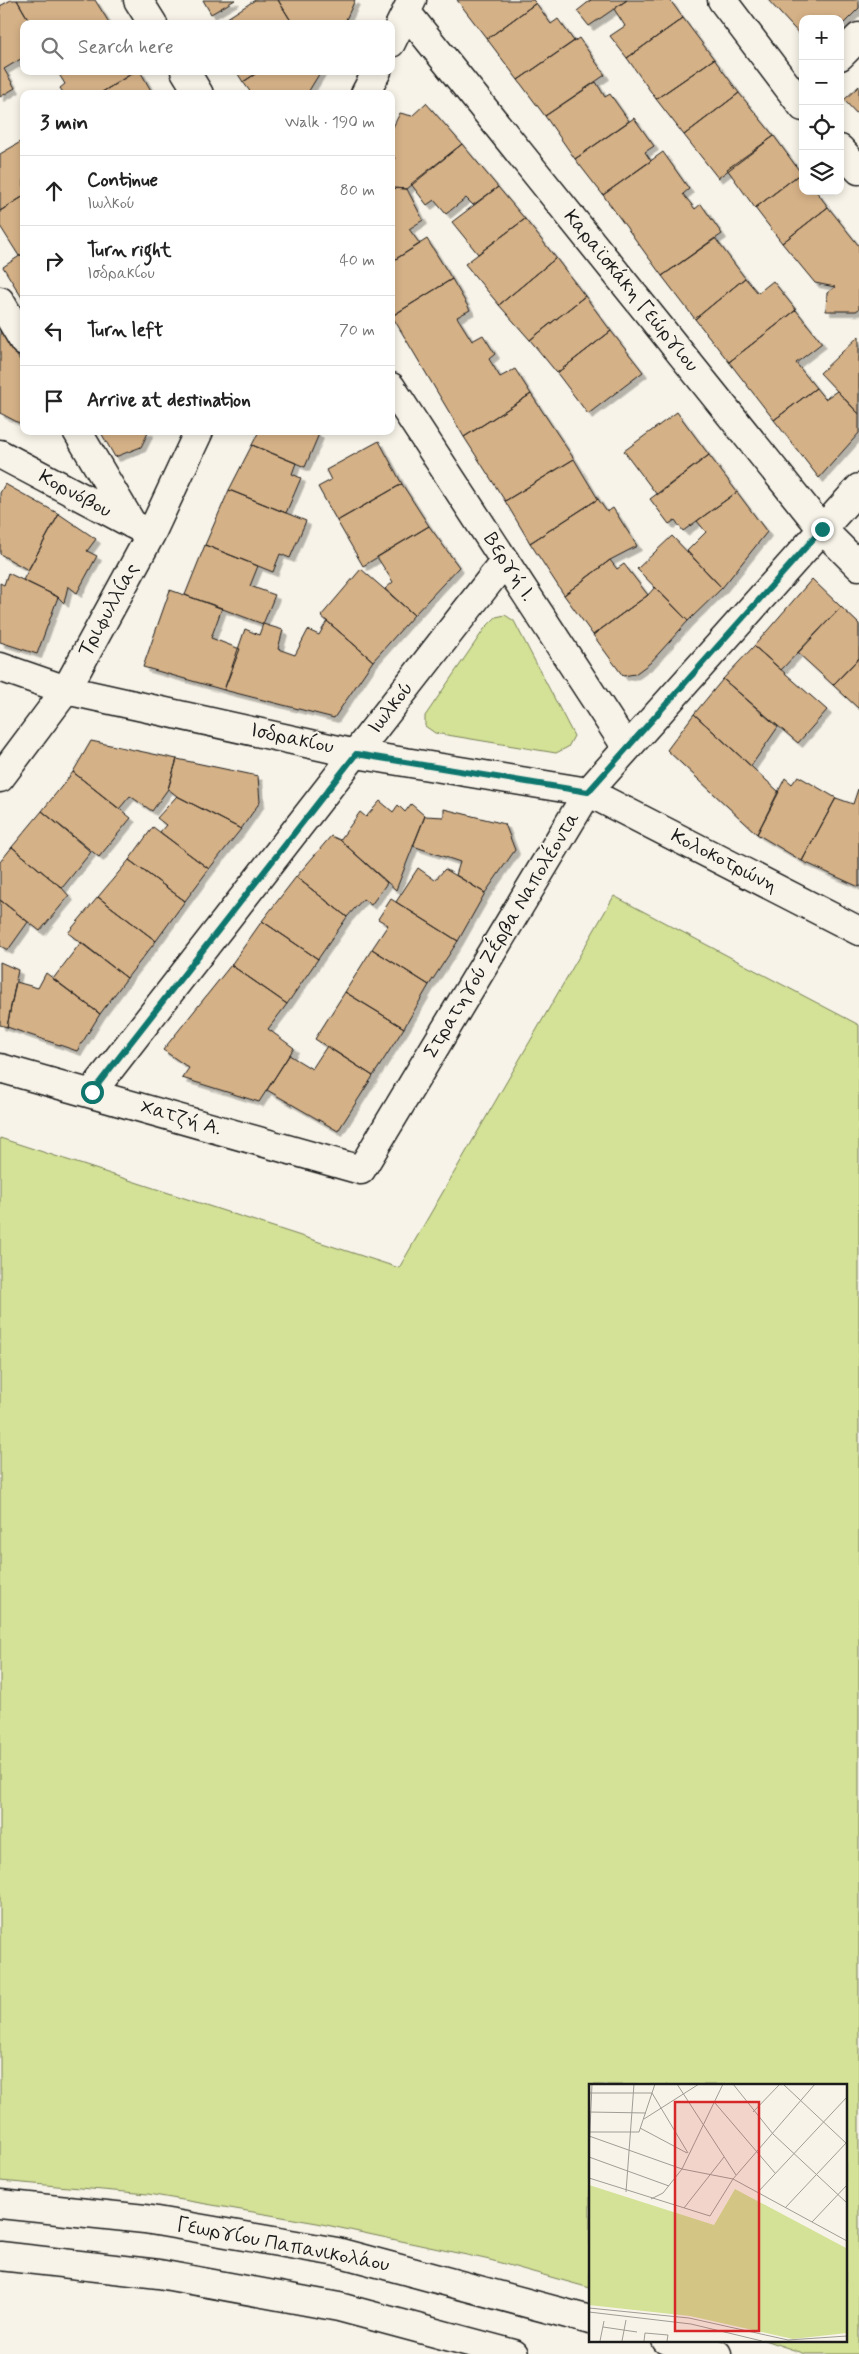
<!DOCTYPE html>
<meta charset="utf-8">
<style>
body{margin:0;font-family:Mynerve,sans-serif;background:#f2f2f2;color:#222}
.controls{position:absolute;right:15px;top:15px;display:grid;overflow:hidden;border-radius:10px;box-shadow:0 2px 8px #0003}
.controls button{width:45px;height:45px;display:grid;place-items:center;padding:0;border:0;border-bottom:1px solid #e0e0e0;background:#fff;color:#222;font:25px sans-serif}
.stop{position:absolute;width:15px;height:15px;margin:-11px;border:4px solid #0f766e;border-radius:50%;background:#fff}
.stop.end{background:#0f766e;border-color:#fff;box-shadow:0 1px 5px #0008}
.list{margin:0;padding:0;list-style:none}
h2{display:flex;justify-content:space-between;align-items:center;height:65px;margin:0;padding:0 20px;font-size:21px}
h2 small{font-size:16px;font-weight:400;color:#767676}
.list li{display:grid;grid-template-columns:32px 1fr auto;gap:15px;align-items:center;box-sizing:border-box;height:70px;padding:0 20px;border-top:1px solid #e0e0e0}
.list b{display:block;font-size:19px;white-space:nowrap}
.list p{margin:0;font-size:16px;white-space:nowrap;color:#767676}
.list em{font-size:16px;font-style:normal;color:#767676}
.icon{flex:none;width:28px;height:28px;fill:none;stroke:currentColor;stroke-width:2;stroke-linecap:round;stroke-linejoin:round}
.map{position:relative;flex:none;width:859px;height:2354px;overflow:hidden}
.search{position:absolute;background:#fff;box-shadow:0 2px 8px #0003;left:20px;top:20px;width:375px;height:55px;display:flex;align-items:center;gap:12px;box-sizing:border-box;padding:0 18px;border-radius:10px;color:#767676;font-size:19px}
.panel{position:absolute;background:#fff;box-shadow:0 2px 8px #0003;left:20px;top:90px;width:375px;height:345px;border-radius:10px}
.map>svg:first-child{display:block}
.green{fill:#d3e296;stroke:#787f59}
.building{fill:#d5b187;stroke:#1c1c1c;filter:url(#shadow)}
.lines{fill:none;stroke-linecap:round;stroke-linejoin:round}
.street-casing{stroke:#1c1c1c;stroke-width:31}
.secondary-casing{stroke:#1c1c1c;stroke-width:31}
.street{stroke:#f7f3e8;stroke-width:28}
.secondary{stroke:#f7f3e8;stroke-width:28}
.route{stroke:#0f766e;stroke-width:6}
.labels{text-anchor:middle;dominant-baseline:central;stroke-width:4;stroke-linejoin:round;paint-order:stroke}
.street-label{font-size:20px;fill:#1c1c1c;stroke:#f7f3e8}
.inset-road{fill:none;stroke:#9f9d96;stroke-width:1}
.view{fill:#d62828;fill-opacity:0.15;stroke:#d62828;stroke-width:2.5}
.inset-edge{fill:none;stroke:#1c1c1c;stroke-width:2.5}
</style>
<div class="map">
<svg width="859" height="2354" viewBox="0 0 859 2354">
<defs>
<filter id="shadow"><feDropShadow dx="4.5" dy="4.5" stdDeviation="0" flood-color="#0004"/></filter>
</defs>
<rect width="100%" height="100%" fill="#f7f3e8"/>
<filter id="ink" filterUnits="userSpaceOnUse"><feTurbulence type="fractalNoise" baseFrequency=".02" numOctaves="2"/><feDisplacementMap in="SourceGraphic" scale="10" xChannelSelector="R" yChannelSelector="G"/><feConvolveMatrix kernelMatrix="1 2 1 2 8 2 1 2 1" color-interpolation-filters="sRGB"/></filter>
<g filter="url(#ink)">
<path class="green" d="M505 615 514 621 574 736 568 747 556 753 435 733 425 726V716L485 628 496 617Z
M614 896 859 1025V2354H806L764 2340H845V2085H590V2288L490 2260 317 2223 148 2194 0 2181V1138L399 1268Z"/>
<path class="building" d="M11 0H17L31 24H24V57L4 69 15 88 0 97V6Z
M17 0H95L110 24H31Z
M203 0H235L211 14Z
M255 0H278L291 21 287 24H218Z
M278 0H355L344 24H293Z
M457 0H533L536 3 487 39Z
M627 0H670L683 18 627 58 610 36 625 26 614 9Z
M627 0 589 26 577 11 591 0Z
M768 0H859V8L840 27V19H803V38Z
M536 3 551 24 558 19 574 41 518 80 487 39Z
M683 18 714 59 656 99 627 58Z
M579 38 605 75 545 116 518 80Z
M714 59 739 93 684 135 656 99Z
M57 71H136L99 94H64L60 88 65 84Z
M136 71H140L153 94H99Z
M236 71H260L243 82Z
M260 71H321L307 94H252L243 82Z
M596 82 605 97 610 94 629 121 575 159 545 116Z
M859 86V116L844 100Z
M739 93 774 136 718 178 684 135Z
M426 103 462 144 407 189 391 188V164L395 158 391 154V131L400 113 412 116Z
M634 118 654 146 645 152 651 161 603 195 575 159Z
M774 136 801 173 755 208 727 169Z
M24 140V196L0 211V154Z
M462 144 498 187 473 205 466 198 446 214 434 200 427 205 411 184Z
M663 152 689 189 683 194 695 209 701 204 722 234 662 276 603 195Z
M801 173 803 191H816L828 207 782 243 755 208Z
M498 187 525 219 478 254 452 222Z
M391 188 407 189 423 220 409 229 420 244 391 262Z
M24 196V253L19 256 0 226V211Z
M828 207 859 246V309L856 311H826L827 293 835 287 815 283 782 243Z
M525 219 556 258 499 305 465 264Z
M715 238 745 278 695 319 662 276Z
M427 239 452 279 392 316 391 262Z
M24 253V301L3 267Z
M556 258 585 296 530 340 499 305Z
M745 278 758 293 773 281 796 310 729 362 695 319Z
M452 279 470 310 457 317 472 341 483 335 495 354 489 359 500 377 515 369 531 394 464 437 392 316Z
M585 296 611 331 557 373 530 340Z
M796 310 822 343 796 363 816 388 774 420 729 362Z
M0 330 24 366V418L19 423 0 413Z
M611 331 643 372 588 414 557 373Z
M859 336V414L820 373Z
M816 388 825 399 837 391 859 414V433L819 478 774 420Z
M531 394 574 459 505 501 464 437Z
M677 412 709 455 657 495 624 451Z
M100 431H149L141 447 115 457Z
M259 431H312L319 434 305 467 252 445Z
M379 441 402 484 337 521 318 487 331 480 326 470Z
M252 445 296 463 292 474 301 478 286 513 229 490Z
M709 455 737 492 683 531 675 520 669 524 650 499Z
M574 459 598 499 530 543 505 501Z
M5 484 59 514 28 570 0 554V493Z
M402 484 429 526 363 566 337 521Z
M229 490 306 521 290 558 280 554 273 572 205 545Z
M737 492 767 532 722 588 687 551 706 532 697 521Z
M598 499 607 512 613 508 637 546 610 560 564 595 530 543Z
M59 514 96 539 87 551 97 556 77 593 68 586 64 603 58 597 23 580Z
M429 526 459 567 414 615 385 589 393 582 377 557Z
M672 536 722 588 688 621 637 569Z
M205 545 258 566 250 586 275 595 263 624 185 595Z
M610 560 617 569 624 564 648 595 593 635 564 595Z
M361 569 414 615 373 661 321 616Z
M8 573 58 597 37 654 0 642V583L4 585Z
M812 579 841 607 781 670 754 646Z
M655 587 688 621 650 663 635 674 623 676 593 635 648 595Z
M170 590 222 608 211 638 240 649 224 690 143 667Z
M841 607 859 624V658L833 685 798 653Z
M327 621 373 661 334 718 224 690 245 629 259 635 263 624 283 630 278 649 295 655 308 630 319 635Z
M754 646 827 710 798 743 723 679Z
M859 658V709L833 685Z
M723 679 778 727 751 766 694 714Z
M694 714 779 792 757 834 667 750Z
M91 741 177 759 168 789 152 811 130 796 119 809 73 772Z
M177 759 258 776 260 802 241 829 177 796 168 789Z
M73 772 131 818 99 857 42 811Z
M798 776 836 798 802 861 757 834 785 778 792 784Z
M858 789 859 790V887L802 861 836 798 853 804Z
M177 796 241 829 209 869 160 832 166 825 157 818Z
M380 801 393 812 398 805 405 812 411 804 425 816 396 890 340 840 360 812 366 817Z
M444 809 505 824 515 850 485 893 456 875 460 862 413 846 425 816 444 817Z
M42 811 91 852 62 888 12 847Z
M153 827 209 869 185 901 129 860Z
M331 836 340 840 387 883 371 905 363 899 347 917 296 877Z
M12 847 62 888 69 896 40 931 0 900V862Z
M129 860 185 901 156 941 98 897Z
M418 868 435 880 445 869 485 893 458 941 396 902Z
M296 877 347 917 318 959 262 921Z
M98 897 156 941 127 978 68 933Z
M391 899 458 941 429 985 372 949 388 925 378 919Z
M0 900 28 922 8 950 0 946Z
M262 921 318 959 287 1004 231 965Z
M81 942 127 978 100 1014 53 979Z
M372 949 429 985 404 1028 345 992Z
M0 962 18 970 7 1027 0 1025Z
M231 965 287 1004 268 1029 294 1048 259 1102 182 1078 189 1068 163 1050Z
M46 973 100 1014 77 1051 7 1027 16 982 38 988Z
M345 992 404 1028 373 1076 315 1039Z
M327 1046 373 1076 338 1131 267 1090 289 1055 312 1069Z"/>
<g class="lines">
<defs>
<path id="street" d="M138 0 153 24
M407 13 822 529 859 566
M391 43 412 0
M840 56 859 37
M185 71 199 94
M365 94 377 71
M0 301 24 342
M391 387 627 748
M77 431 132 524
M0 454 151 534
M0 667 66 690 356 754 588 792 859 931
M0 778 66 690 151 534 199 431
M0 1068 361 1170 588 792 859 488
M92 1092 505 561
M0 2204 145 2219 337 2252 590 2320
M0 2256 159 2274 339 2307 514 2354
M666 2340 717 2354"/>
<path id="secondary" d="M722 0 803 107
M840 149 859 170"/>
</defs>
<use href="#street" class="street-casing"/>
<use href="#secondary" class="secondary-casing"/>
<use href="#street" class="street"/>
<use href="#secondary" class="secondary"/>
</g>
</g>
<g class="lines" filter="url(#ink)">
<path class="route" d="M92 1092 356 754 588 792 822 529"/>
</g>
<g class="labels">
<g class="street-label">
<text transform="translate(631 291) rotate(51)">Καραϊσκάκη Γεώργιου</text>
<text transform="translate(75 494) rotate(28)">Κορνόβου</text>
<text transform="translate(509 567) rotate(57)">Βεργή Ι.</text>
<text transform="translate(109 610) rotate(-61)">Τριφυλλίας</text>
<text transform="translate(391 708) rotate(-52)">Ιωλκού</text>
<text transform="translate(292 739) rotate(12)">Ισδρακίου</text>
<text transform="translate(724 861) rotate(27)">Κολοκοτρώνη</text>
<text transform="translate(502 935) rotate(-59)">Στρατηγού Ζέρβα Ναπολέοντα</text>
<text transform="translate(181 1118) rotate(16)">Χατζή Α.</text>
<text transform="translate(283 2245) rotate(11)">Γεωργίου Παπανικολάου</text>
</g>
</g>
<g transform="translate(589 2084)">
<rect width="258" height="258" fill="#f7f3e8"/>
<path d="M0 101 125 141 146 105 257 164V249L204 255 101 232 0 221Z" fill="#d3e296"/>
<path class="inset-road" d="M88 0 147 91M144 0 184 50 258 119M194 0 258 60M0 9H63L99 69M126 19 186 89M0 28 57 29M164 28 191 0M55 35 110 0M51 44 98 69M1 48H50L66 0M0 52 93 85 144 95 258 157M0 69 3 0M0 73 80 102M0 94 121 132 144 95 226 0M37 108 45 0M169 108 258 13M62 115 74 109 93 85 134 0M95 124 135 73M196 124 258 58M223 138 258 101M0 224 100 234 199 256 258 252M0 228 102 240 173 257M14 243 48 248M11 257 15 237M33 257 37 236M55 257 56 249 79 251 78 257"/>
<path class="view" d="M86 18H170V247H86Z"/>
<rect width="258" height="258" class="inset-edge"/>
</g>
</svg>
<div class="controls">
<button>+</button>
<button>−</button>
<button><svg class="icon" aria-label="locate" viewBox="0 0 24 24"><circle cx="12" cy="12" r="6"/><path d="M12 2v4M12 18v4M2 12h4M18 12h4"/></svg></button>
<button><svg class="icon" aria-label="layers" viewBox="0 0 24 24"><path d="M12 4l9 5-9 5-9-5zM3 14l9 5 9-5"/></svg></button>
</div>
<div class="stop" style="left:92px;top:1092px"></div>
<div class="stop end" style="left:822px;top:529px"></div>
<div class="search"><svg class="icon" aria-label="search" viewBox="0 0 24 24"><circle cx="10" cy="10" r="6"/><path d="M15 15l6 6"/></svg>Search here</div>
<section class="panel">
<h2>3 min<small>Walk · 190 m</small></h2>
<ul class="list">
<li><svg class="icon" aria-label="ahead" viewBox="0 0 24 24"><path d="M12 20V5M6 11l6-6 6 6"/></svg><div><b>Continue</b><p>Ιωλκού</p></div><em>80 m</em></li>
<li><svg class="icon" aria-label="right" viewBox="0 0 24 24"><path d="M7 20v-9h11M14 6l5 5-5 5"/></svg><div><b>Turn right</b><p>Ισδρακίου</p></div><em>40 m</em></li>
<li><svg class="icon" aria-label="left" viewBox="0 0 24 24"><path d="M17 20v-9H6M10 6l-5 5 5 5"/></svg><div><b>Turn left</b></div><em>70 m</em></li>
<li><svg class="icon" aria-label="arrive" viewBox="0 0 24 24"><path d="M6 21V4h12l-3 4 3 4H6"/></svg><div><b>Arrive at destination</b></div></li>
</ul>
</section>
</div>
